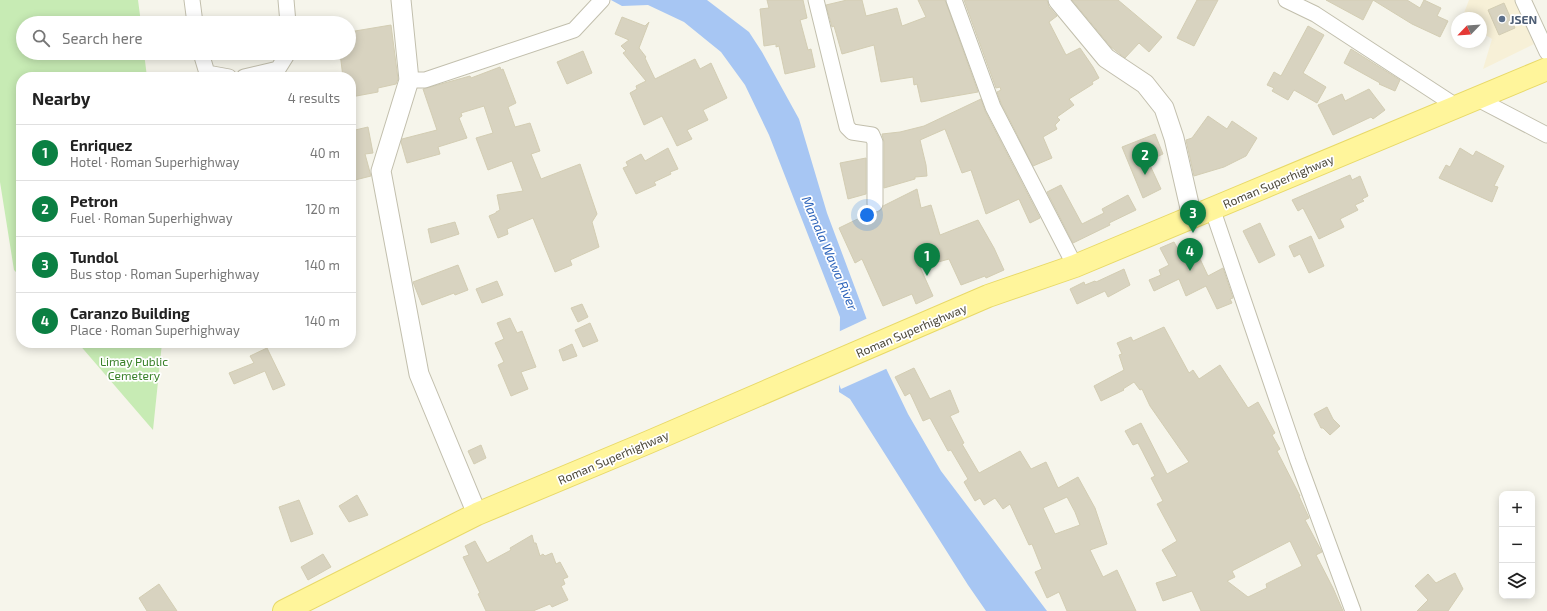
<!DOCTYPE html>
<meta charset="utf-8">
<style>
body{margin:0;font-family:"Exo 2",sans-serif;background:#f6f6f6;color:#222}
.controls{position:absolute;right:12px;bottom:12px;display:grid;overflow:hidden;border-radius:8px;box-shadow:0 2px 10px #0003}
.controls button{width:36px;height:36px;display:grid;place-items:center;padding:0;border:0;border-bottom:1px solid #e0e0e0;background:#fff;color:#222;font:20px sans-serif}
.compass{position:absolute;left:1451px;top:12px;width:36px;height:36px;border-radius:50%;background:#fff;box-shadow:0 2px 10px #0003;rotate:245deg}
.you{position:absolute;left:867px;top:215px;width:14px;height:14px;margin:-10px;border:3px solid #fff;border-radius:50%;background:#1a73e8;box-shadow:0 0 0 6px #1a73e833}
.badge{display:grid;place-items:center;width:26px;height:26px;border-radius:50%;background:#0b8043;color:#fff;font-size:13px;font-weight:700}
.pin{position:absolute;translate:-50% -33px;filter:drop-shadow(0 1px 2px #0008)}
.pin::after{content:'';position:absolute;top:21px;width:14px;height:12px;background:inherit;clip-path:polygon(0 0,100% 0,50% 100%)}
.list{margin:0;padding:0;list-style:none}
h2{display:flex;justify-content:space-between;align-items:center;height:52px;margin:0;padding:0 16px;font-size:17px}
h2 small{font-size:13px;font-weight:400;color:#767676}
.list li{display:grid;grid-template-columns:26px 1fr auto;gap:12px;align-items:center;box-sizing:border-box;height:56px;padding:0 16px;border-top:1px solid #e0e0e0}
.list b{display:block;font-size:15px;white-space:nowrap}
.list p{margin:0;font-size:13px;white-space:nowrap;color:#767676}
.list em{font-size:13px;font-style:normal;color:#767676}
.icon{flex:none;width:22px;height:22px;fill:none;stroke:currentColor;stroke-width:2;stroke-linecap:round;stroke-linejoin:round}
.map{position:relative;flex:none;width:1547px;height:611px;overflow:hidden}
.search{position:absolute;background:#fff;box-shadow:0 2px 10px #0003;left:16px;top:16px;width:340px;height:44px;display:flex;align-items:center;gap:10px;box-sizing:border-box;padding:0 14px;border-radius:22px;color:#767676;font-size:15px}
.panel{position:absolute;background:#fff;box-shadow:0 2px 10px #0003;left:16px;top:72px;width:340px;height:276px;border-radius:16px}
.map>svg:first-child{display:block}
.commercial{fill:#f7f0d7}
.green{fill:#c7ebb4}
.water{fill:#a7c6f3}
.pier{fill:#f6f5eb}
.building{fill:#d8d3c0;stroke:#d3cdb3;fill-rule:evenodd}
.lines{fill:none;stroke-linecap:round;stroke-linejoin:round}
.minor-casing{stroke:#c2bfad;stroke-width:17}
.tertiary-casing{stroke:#c2bfad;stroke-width:21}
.primary-casing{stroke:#e8d968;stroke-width:24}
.minor{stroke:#fff;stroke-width:15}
.tertiary{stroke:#fff;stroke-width:19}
.primary{stroke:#fff59b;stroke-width:22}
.service-dot{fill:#5c6f8a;stroke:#fff;stroke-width:1.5}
.labels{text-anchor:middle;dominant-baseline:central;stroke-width:3.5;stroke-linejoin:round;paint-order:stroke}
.service-label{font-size:12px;font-weight:bold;fill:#4e5e75;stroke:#fff;text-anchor:start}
.street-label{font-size:12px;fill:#4b4738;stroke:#fff}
.park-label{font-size:12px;fill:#398029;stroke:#fff}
.water-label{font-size:13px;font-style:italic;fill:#2d64bb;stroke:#fff}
</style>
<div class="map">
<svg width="1547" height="611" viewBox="0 0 1547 611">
<rect width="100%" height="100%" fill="#f6f5eb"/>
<path class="commercial" d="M1469 0H1515L1534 44 1483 69 1492 39 1481 32V18H1462Z"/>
<path class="green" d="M0 0H138L141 23H23V53H144L147 77H21V277L14 270 0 182Z
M78 343H162L153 430Z"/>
<path class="water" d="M611 0H707L749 32 762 52 799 119 827 213 882 360 908 414 941 471 1047 611H986L968 585 850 399 839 392 840 317 769 135 745 85 721 52 684 22 648 5 622 6Z"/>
<path class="pier" d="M868 318 888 368 841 389 837 380 838 332Z"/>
<path class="building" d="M767 0H803L807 18 800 20 808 50 811 49 815 67 785 74 779 46 776 47V44L764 46 760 9 769 8Z
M847 0H862L866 16 897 8 902 26 926 17 918 0H945L978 92 921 102 917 84 914 85 913 77 881 82 874 45 842 54 834 26 832 27 826 5Z
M964 0H1047L1049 7 1057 16 1049 22 1066 55 1080 48 1093 67 1099 78 1092 82 1093 84 1069 99 1074 105 1057 117 1060 120 1055 125 1057 129 1043 137 1052 158 1033 166 1001 103 997 92 1001 90 1000 87 996 88Z
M1072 0H1118L1162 37 1149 52 1139 43 1125 58 1111 47Z
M1197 0H1218L1194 46 1177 38Z
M1326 0H1407L1420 8 1424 0 1441 8 1437 16 1448 21 1440 37 1412 24 1373 0 1363 20Z
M1504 3 1515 28 1499 35 1488 10Z
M622 17 645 26 649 22 639 48 646 57 645 58 655 79 695 59 700 69 711 63 727 98 703 110 708 120 687 130 692 139 677 146 662 116 644 125 630 93 637 89 636 86 646 81 623 53 626 51 621 46 629 40 615 34Z
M391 25 398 79 396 84 378 88V92L351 97V77H343L340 53H349V32Z
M1308 26 1324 35 1303 73 1326 87 1317 103 1294 90 1288 100 1272 91 1274 88 1267 85 1274 72 1281 76Z
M1351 49 1400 80 1395 91 1379 84 1380 83 1344 63Z
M583 51 592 73 567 84 557 62Z
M500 67 501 70 503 69 516 103 508 107 515 127 530 123 540 151 531 154 541 179 580 164 597 214 592 222 599 247 570 260 572 265 555 272 533 218 507 229 508 234 498 238 489 216 496 213V212L500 210 497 195 523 191 512 161 488 170 476 138 493 133 484 106 461 113 462 116 459 118 467 138 438 147 440 154 407 163 401 142 402 139 437 130 423 89 470 76 471 78Z
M1369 89 1385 110 1373 119 1371 117 1333 135 1318 105 1342 94 1345 101Z
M981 99 985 111 1040 218 1030 223 1019 199 986 214 971 170 962 173 945 129 920 140 926 165 927 176 915 177V179L884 188V142L882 134 900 132 924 126Z
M1208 116 1227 129 1232 121 1257 138 1246 156 1224 167 1194 176 1186 140 1192 138Z
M368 127 373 153 365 154 371 176 351 181V131Z
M1155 134 1163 154 1148 161 1161 189 1143 198 1122 147Z
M668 148 678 169 670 172 671 174 654 182 656 185 636 194 623 168 628 166 626 162 641 154 645 161Z
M1460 148 1473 156 1476 151 1504 166 1494 186 1498 187 1492 202 1439 178 1446 165 1450 167Z
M866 158V194L848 199 840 163Z
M1350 175 1352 180 1360 176 1368 196 1362 199 1364 201 1355 205 1358 210 1340 219 1344 227 1319 239 1303 208 1298 211 1292 200Z
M1061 185 1082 224 1104 213 1102 209 1128 195 1136 210 1109 223 1110 225 1073 243 1047 192Z
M917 189 921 208 931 205 940 235 978 220 994 248 1004 270 986 278 985 276 961 285 949 259 920 267 933 296 916 304 912 294 883 306 862 259 855 263 839 228 872 212H879L883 206Z
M455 222 459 234 431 243 428 229Z
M1260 223 1275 255 1259 263 1243 231Z
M1311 236 1324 266 1309 273 1300 254 1294 257 1289 246Z
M1174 242 1180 253 1194 246 1208 276 1223 268 1233 298 1230 299 1232 303 1217 309 1206 286 1186 296 1179 279 1154 291 1149 280 1161 275 1159 270 1169 265 1160 248Z
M458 265 468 290 455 295 454 293 422 305 413 282Z
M1124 269 1130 285 1108 297 1105 291 1077 304 1070 289 1084 282 1085 285 1095 281 1096 282Z
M497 281 503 295 482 303 476 289Z
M582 304 588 317 578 322 571 308Z
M510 318 517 333 522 331 536 367 521 372 528 389 511 396 498 365 504 362 495 343 504 339 497 323Z
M590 323 598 341 583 347 575 330Z
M1164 327 1189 373 1193 370 1199 379 1220 365 1248 408 1258 402 1275 433 1272 435 1280 449 1277 451 1300 496H1299L1309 518 1305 520 1322 552 1316 555 1333 588 1343 611H1201L1192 591 1163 601 1156 583 1177 576 1162 550 1177 541 1157 504 1163 501 1151 478 1155 476 1138 443 1133 445 1125 431 1141 423 1167 474 1189 462 1150 406 1142 389 1140 390 1134 382 1123 389 1124 390 1101 401 1094 386 1124 370 1119 355 1122 354 1117 343 1131 337 1133 341ZM1290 541 1302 566 1266 584 1267 588 1248 597 1227 581 1235 577 1232 571Z
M572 344 577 356 563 361 559 350Z
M267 348 285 385 273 390 265 371 234 384 229 373 254 363 250 356Z
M914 368 930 399 950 390 959 412 950 416 964 443 962 444 979 473 1020 451 1031 469 1046 462 1058 488 1078 477 1095 508 1107 544 1090 550 1103 577 1117 570 1136 611H1067L1059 592 1047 598 1035 572 1042 569 1032 544 1029 545 1010 504 1003 509 995 498 984 505 980 498 975 501 964 482 968 479 951 450 948 451 930 418 923 421 910 393 905 396 895 377ZM1067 497 1075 512 1080 525 1055 534 1043 508Z
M1327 407 1333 419 1340 426 1330 435 1323 428H1321L1314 414Z
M481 445 486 458 474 464 468 451Z
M357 495 368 515 349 522 339 506Z
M299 500 313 534 291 542 279 507Z
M532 535 534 543H536L540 556 543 554 545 556 552 553 556 564 560 562 568 577 563 579 565 584 561 586 568 600 552 607 550 604 533 611H486L478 594 480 593 463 557 469 555 465 546 475 541 487 563 511 550 510 548Z
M323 554 331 567 308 580 301 567Z
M1455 573 1463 589 1448 611H1417L1428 600 1415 586 1428 574 1436 583Z
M159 584 177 611H147L139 598Z"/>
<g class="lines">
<defs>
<path id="minor" d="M192 0 195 23
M286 0 288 23
M816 0 847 127 852 132 872 135 875 142V204
M954 0 993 107 1075 266
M1286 0 1315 14 1456 106
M1523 0 1547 52
M201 53 207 73 229 77
M244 77 278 69 288 53
M409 80H425L574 30 602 0
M1476 98 1547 135
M1212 208 1298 461 1353 611"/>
<path id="tertiary" d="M401 0 409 80 381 171 419 374 477 514
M1058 0 1106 58 1145 84 1164 108 1174 138 1192 217"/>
<path id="primary" d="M284 611 477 514 649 442 988 296 1075 266 1547 69"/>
</defs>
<use href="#minor" class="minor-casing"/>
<use href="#tertiary" class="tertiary-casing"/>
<use href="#primary" class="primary-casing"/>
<use href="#minor" class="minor"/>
<use href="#tertiary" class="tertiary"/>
<use href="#primary" class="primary"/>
</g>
<circle class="service-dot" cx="1502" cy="19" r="4"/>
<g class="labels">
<g class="service-label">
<text x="1510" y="19">JSEN</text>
</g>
<g class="street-label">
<text transform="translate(1278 181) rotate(-23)">Roman Superhighway</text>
<text transform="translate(911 330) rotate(-23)">Roman Superhighway</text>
<text transform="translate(613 457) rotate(-23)">Roman Superhighway</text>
</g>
<g class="park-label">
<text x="134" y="361">Limay Public<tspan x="134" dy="14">Cemetery</tspan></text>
</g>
<g class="water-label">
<text transform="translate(830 253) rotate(67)">Mamala Wawa River</text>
</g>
</g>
</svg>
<div class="controls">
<button>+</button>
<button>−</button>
<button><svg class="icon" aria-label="layers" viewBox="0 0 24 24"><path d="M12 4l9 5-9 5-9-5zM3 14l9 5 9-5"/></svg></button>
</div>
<svg class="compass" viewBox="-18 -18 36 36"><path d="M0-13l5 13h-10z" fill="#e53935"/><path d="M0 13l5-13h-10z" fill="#767676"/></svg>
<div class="you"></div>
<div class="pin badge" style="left:927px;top:276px">1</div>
<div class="pin badge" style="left:1145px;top:175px">2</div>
<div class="pin badge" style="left:1193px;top:233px">3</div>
<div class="pin badge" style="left:1190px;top:271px">4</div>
<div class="search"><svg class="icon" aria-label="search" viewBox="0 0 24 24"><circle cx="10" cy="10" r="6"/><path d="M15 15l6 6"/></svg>Search here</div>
<section class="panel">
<h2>Nearby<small>4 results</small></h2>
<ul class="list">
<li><span class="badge">1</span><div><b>Enriquez</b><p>Hotel · Roman Superhighway</p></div><em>40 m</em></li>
<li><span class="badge">2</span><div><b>Petron</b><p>Fuel · Roman Superhighway</p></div><em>120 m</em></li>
<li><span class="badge">3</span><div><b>Tundol</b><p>Bus stop · Roman Superhighway</p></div><em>140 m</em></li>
<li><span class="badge">4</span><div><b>Caranzo Building</b><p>Place · Roman Superhighway</p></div><em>140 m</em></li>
</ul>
</section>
</div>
